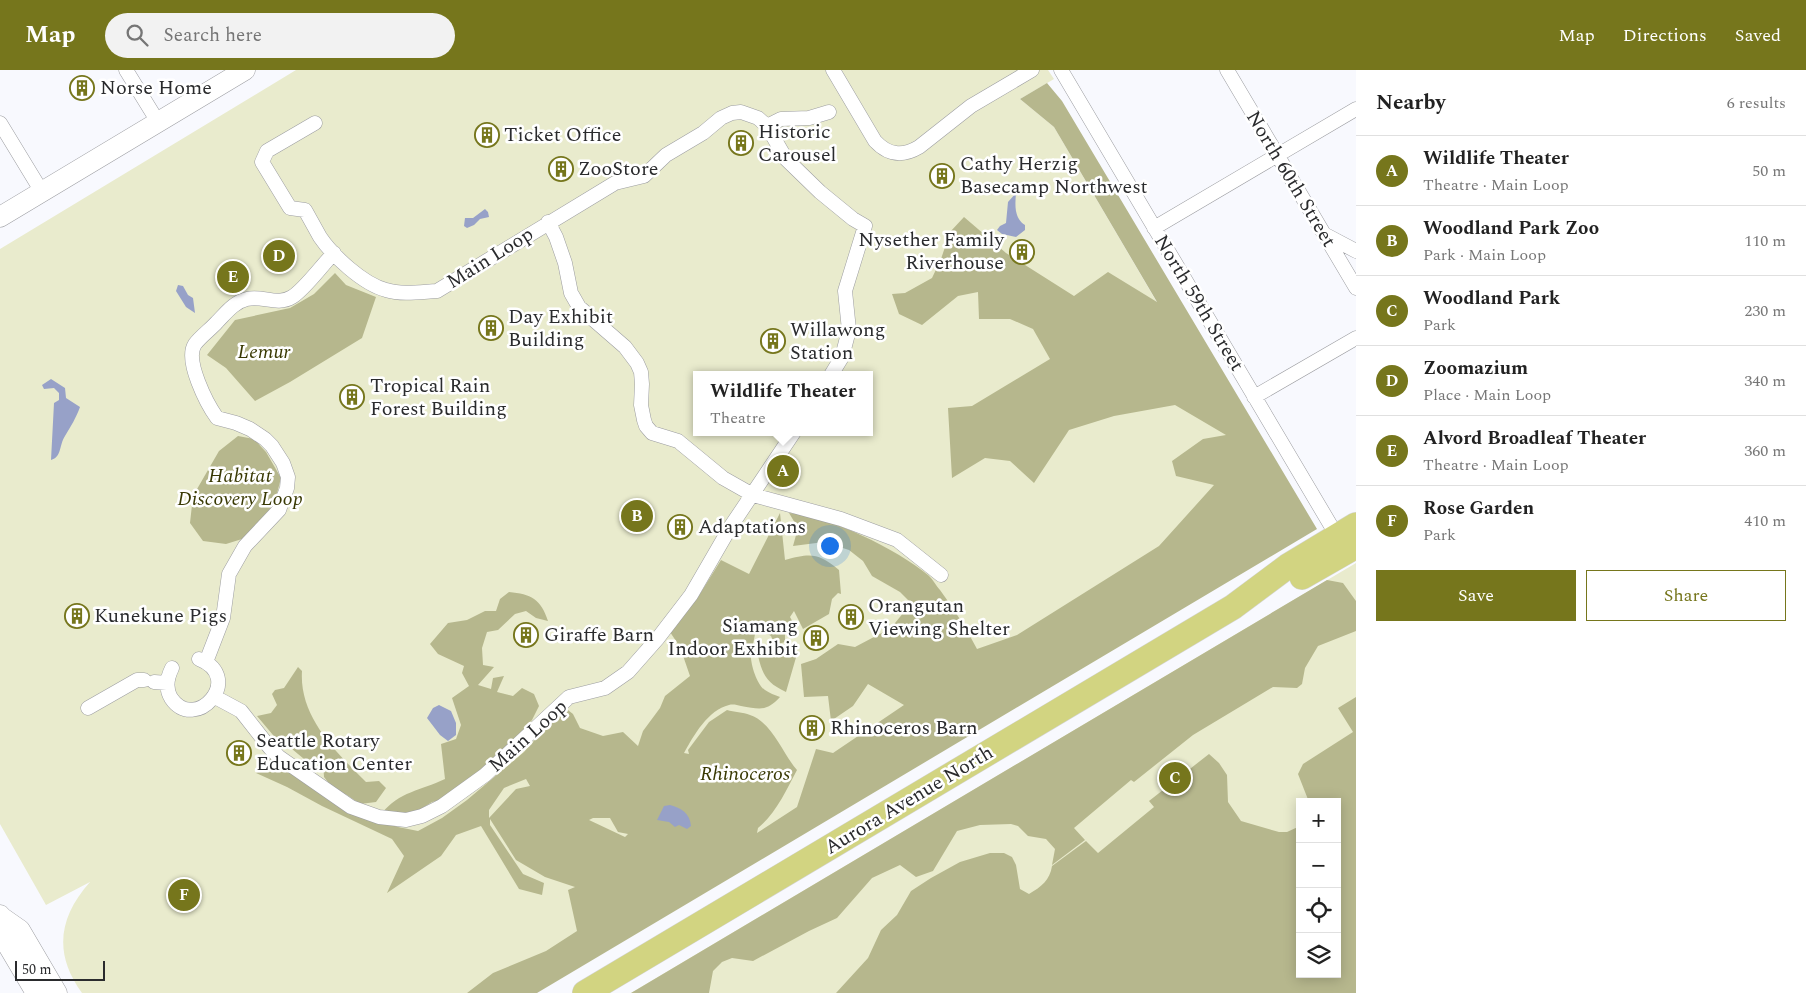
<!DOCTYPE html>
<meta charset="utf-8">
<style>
body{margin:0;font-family:Spectral,serif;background:#f2f2f2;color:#222}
.controls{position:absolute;right:15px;bottom:15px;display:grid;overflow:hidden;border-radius:0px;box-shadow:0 2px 12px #0003}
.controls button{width:45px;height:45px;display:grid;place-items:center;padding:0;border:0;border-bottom:1px solid #e0e0e0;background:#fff;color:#222;font:25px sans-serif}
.scale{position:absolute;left:15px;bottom:12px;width:90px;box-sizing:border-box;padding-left:5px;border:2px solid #2a2b2d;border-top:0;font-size:14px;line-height:18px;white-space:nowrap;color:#2a2b2d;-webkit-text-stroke:4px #fff;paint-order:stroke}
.you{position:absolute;left:829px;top:475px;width:18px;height:18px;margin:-12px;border:4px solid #fff;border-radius:50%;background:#1a73e8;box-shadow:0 0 0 8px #1a73e833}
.badge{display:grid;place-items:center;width:32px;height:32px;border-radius:50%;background:#76761c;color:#fff;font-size:16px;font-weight:700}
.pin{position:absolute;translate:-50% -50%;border:2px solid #fff;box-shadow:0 1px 5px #0006}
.popup{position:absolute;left:693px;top:301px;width:180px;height:65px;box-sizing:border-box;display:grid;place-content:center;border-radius:0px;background:#fff;filter:drop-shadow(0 1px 4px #0005);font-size:16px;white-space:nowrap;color:#767676}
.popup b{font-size:19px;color:#222}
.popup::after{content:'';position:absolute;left:50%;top:100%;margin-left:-10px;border:10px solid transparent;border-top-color:#fff}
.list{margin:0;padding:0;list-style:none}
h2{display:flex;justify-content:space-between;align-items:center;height:65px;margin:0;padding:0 20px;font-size:21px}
h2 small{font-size:16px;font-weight:400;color:#767676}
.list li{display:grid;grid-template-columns:32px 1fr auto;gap:15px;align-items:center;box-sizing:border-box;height:70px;padding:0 20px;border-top:1px solid #e0e0e0}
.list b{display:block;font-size:19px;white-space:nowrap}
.list p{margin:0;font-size:16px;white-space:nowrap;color:#767676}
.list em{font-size:16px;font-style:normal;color:#767676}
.actions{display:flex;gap:10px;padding:15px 20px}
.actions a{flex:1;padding:11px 0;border:1px solid #76761c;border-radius:0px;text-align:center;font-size:18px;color:#76761c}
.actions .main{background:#76761c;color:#fff}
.icon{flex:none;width:28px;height:28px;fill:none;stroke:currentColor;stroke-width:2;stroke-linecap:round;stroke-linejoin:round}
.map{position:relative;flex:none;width:1356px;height:923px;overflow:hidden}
header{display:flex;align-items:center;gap:30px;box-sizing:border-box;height:70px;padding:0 25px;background:#76761c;color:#fff}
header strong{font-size:24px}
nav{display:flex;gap:28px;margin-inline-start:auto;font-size:18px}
.search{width:350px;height:45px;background:#f2f2f2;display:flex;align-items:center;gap:12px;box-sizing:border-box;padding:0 18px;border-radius:28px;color:#767676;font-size:19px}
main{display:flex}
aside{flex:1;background:#fff}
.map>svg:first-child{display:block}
.green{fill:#e9ebcd;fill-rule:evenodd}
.forest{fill:#b6b78d;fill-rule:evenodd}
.water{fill:#97a1c8}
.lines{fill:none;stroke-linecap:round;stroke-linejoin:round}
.street-casing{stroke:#9c9da1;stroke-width:15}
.secondary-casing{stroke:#9c9da1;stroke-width:21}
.highway-casing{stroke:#d4d5d5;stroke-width:26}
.street{stroke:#fff;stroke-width:14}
.secondary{stroke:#fff;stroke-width:20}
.highway{stroke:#d2d481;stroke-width:25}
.labels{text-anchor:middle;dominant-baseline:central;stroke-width:5;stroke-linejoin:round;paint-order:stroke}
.poi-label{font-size:20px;fill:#2a2b2d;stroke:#fff;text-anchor:start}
.street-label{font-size:20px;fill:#2a2b2d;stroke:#fff}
.park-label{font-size:20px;font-style:italic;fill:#393903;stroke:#fff}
</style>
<header>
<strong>Map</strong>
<div class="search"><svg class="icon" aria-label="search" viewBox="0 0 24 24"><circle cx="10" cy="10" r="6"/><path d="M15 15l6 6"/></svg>Search here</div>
<nav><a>Map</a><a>Directions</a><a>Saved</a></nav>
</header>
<main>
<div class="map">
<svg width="1356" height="923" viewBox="0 0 1356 923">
<rect width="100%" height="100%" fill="#f8f9fe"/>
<path class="green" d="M296 0H1048L1054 9 1020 29 1054 57 1273 430 728 784 494 923H82C53 883 59 847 90 812L46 835 0 754V179ZM697 305H869V362H697Z
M1356 493V923H631ZM1300 732H1337V904H1300Z"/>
<path class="forest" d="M1047 13 1062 31 1317 459 537 923H467L493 903 546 881 577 861 568 820 575 817 545 807 516 790 490 749V755L523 804 544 813 542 825 519 819 481 756 456 765 441 786 387 823 404 786 392 769 322 736 287 717 256 703 269 695V688L366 746 398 757 418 761 442 748 467 730 524 682 564 637 573 644 580 658 603 666 623 662 638 676 643 661 660 638 665 626 690 606 680 577 668 559 698 527 721 490 749 504 780 443 785 490C811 483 818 483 839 500L841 524 838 523 832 529 829 544 803 559 794 541 790 547 796 558 785 564V572L775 575 771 566 763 561 755 564C754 571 752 577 751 584 750 593 757 615 765 620 769 623 775 625 780 627 766 642 760 639 741 636 737 635 733 634 729 635 708 640 694 665 684 683L689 684 688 680 709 652 727 640C734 642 743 642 750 645 773 653 782 683 797 700 786 721 776 743 758 758L757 763 797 737 816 679 833 683 904 635 868 614 853 636 831 651 828 626 804 627 801 594 816 589 838 574 855 577 891 558 904 542H920L900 522 872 506 863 491 849 480 824 472 793 476 798 458 789 443C828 445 898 480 928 505 933 509 936 516 940 520 954 539 966 558 977 579L1017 565 1159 476 1214 415 1176 406 1172 391 1203 369 1226 365 1175 335 1114 346 1069 360 1034 413 1010 391 985 388 952 408 948 338 972 336 1050 289 1033 259 1010 249H979L978 222 958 226 922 255 899 244 892 224 905 223 932 208 941 189 950 162 964 147 1006 183 1074 226 1108 202 1157 232 1054 57 1020 29ZM526 709 530 716 516 719 489 748V740L504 718ZM593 748H610L618 762 628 764 625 767 589 750Z
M335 203 346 215 376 227 362 268 290 312 255 331 226 298 207 285 235 250 290 238 314 224Z
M238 366 254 369 266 382 281 408 274 435 242 469 226 474 203 471 190 453 193 426 219 381Z
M1327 510 1343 513 1356 531V561L1318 576 1305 598 1302 614 1297 618 1273 617 1193 665 1134 712 1131 710 1074 758 1085 770 1052 795 1055 779 1046 769 1028 766 1018 756 1011 754 980 755 957 761 933 801 916 807 900 795 872 808 837 848 809 861 753 891 732 888 722 892 713 901 709 923H631Z
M509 522C531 524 541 529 548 551L536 548 526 541 515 544 498 560 487 562 482 578 483 595 494 597 478 615 491 619 493 608 504 606 497 622 513 626 522 618 534 624 539 636 532 650 511 675 489 697 442 730 432 732 413 744H381C400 721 420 721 445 709L441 674 456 669 461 655 452 628 469 616 462 603 464 596 438 584 430 574 448 553 467 550 485 541H496L500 529Z
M766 578C775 585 785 585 797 584L786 622C767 613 763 606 758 586L761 580Z
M298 597 302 601C299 647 336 682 366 712L379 711 386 718 376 732 360 734 347 725 334 720 324 707 323 692 310 694 292 679 278 671 257 646 271 643 277 635 272 624 275 620 284 618Z
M1356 627V923H836L868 888 881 860 897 845 911 821 931 808 960 792 990 783H1004L1012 787 1016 795 1020 819 1029 824C1041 817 1050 810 1052 796L1086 771 1098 783 1154 737 1149 731 1209 684 1219 693 1227 705 1228 732 1241 751 1279 762H1287L1300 756V904H1337V732H1309L1298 704 1303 694 1353 662 1338 638Z"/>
<path class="water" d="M1016 123C1015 135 1014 148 1025 155V160L1016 167 1002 164 997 160 1000 156 1006 153 1008 132Z
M485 139 488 142 489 147 480 149 474 155 467 158 464 156 465 148H473Z
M178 215 183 216 188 225 193 228 195 243 186 237 176 221Z
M51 309 65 318 66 328 80 337C76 348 71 356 65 366 59 375 62 387 51 390L54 333 59 330V323L54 318 44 319 42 315Z
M439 635 451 641 456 653V665L448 671 440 665 427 648 433 638Z
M670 735C681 738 690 743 691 756L687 759 679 755 675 757 669 752 657 750 664 736Z"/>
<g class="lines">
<defs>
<path id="street" d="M126 0 158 52
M833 0 875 71C888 85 902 87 919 77L971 36 1032 0
M1061 0 1337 466
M1227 0 1356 218
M0 53 42 122
M315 53 267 81 262 92 290 138 305 140C310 149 315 158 320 167 333 186 363 214 386 220 402 225 420 222 437 221L615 113 644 106 666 85 703 63 721 48 732 43 741 42 758 48 767 56 786 89 820 122 853 149 865 156 845 221 849 260 842 287 831 305
M767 56 781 49 809 48 829 42
M548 152 556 167 565 193 571 223 579 237 625 277 637 293 641 302 642 314 641 335 644 350 646 356 652 363 678 371 723 408 753 425 841 449 897 470 941 505
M1154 158 1356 39
M1324 164 1356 181
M1254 327 1356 268
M206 592 223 548 229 504 245 476 279 440 287 418 288 407 283 393 272 376 265 369 250 359 236 353 217 348C207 334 184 290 195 274 201 266 211 259 217 252 226 243 234 232 247 229 262 225 277 236 292 227 305 219 322 195 334 183
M172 598C167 608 165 618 171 628 195 664 246 608 199 589
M154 612 167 613
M215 627 241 641 270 678 279 687 351 737 379 747 406 750 422 746 442 736 485 705 569 627 605 618 628 602 658 568 691 525 731 456 794 362
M88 638 137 610H144"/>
<path id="secondary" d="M0 147 245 0
M0 845 4 869 36 923
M0 846 20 860 57 923"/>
<path id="highway" d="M1302 507 1356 476
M585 923 1233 537 1288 496 1356 455"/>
</defs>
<use href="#street" class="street-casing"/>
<use href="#secondary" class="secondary-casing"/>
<use href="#highway" class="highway-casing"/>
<use href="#street" class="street"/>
<use href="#secondary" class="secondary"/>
<use href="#highway" class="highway"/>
</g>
<defs>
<symbol id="building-ring" viewBox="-11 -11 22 22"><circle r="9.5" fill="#fff" stroke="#76761c" stroke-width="1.5"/><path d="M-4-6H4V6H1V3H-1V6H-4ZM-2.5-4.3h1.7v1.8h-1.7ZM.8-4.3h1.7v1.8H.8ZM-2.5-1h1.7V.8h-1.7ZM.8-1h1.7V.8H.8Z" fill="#76761c"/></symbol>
</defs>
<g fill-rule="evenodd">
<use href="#building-ring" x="68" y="4" width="28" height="28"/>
<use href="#building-ring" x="473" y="51" width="28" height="28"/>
<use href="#building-ring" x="727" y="59" width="28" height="28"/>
<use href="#building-ring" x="547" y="85" width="28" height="28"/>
<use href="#building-ring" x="928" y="92" width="28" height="28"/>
<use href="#building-ring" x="1008" y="168" width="28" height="28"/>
<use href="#building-ring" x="477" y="244" width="28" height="28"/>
<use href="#building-ring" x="759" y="257" width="28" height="28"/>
<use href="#building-ring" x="338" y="313" width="28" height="28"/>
<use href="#building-ring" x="666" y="443" width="28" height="28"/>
<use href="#building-ring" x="63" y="532" width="28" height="28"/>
<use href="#building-ring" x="837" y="533" width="28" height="28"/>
<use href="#building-ring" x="512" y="551" width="28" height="28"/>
<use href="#building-ring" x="802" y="554" width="28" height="28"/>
<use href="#building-ring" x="798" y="644" width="28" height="28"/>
<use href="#building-ring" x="225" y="669" width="28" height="28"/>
</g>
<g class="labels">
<g class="poi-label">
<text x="100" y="18">Norse Home</text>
<text x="758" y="62">Historic<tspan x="758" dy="23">Carousel</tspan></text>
<text x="504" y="65">Ticket Office</text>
<text x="960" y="94">Cathy Herzig<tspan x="960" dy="23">Basecamp Northwest</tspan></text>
<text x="578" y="99">ZooStore</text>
<text x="1004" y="170" text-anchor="end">Nysether Family<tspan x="1004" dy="23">Riverhouse</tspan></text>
<text x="508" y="247">Day Exhibit<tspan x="508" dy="23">Building</tspan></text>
<text x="790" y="260">Willawong<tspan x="790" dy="23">Station</tspan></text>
<text x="370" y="316">Tropical Rain<tspan x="370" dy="23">Forest Building</tspan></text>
<text x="698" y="457">Adaptations</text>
<text x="868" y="536">Orangutan<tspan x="868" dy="23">Viewing Shelter</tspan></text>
<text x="94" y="546">Kunekune Pigs</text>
<text x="798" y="556" text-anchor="end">Siamang<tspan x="798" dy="23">Indoor Exhibit</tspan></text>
<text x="544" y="565">Giraffe Barn</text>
<text x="830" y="658">Rhinoceros Barn</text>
<text x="256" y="671">Seattle Rotary<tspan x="256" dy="23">Education Center</tspan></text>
</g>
<g class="street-label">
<text transform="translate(1291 109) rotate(59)">North 60th Street</text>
<text transform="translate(490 188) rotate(-32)">Main Loop</text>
<text transform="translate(1199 233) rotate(59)">North 59th Street</text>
<text transform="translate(528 666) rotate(-42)">Main Loop</text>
<text transform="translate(909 730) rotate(-31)">Aurora Avenue North</text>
</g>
<g class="park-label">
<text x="264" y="282">Lemur</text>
<text x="240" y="406">Habitat<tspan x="240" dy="23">Discovery Loop</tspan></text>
<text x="745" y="704">Rhinoceros</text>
</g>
</g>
</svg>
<div class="controls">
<button>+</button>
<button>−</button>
<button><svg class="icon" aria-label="locate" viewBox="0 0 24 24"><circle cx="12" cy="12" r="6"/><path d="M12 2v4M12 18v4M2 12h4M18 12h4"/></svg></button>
<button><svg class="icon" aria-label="layers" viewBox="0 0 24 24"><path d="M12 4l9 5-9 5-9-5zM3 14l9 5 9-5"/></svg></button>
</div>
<div class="scale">50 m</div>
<div class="you"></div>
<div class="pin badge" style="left:783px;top:401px">A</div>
<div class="popup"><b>Wildlife Theater</b>Theatre</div>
<div class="pin badge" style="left:637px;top:446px">B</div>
<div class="pin badge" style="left:1175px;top:708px">C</div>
<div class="pin badge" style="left:279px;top:186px">D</div>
<div class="pin badge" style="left:233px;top:207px">E</div>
<div class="pin badge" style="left:184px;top:825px">F</div>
</div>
<aside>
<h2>Nearby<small>6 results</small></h2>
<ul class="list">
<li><span class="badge">A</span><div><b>Wildlife Theater</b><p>Theatre · Main Loop</p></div><em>50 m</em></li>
<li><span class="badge">B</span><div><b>Woodland Park Zoo</b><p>Park · Main Loop</p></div><em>110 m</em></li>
<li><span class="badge">C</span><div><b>Woodland Park</b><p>Park</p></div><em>230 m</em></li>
<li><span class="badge">D</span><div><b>Zoomazium</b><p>Place · Main Loop</p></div><em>340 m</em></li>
<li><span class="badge">E</span><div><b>Alvord Broadleaf Theater</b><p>Theatre · Main Loop</p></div><em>360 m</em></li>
<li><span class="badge">F</span><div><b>Rose Garden</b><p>Park</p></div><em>410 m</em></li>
</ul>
<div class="actions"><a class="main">Save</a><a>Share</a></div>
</aside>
</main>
